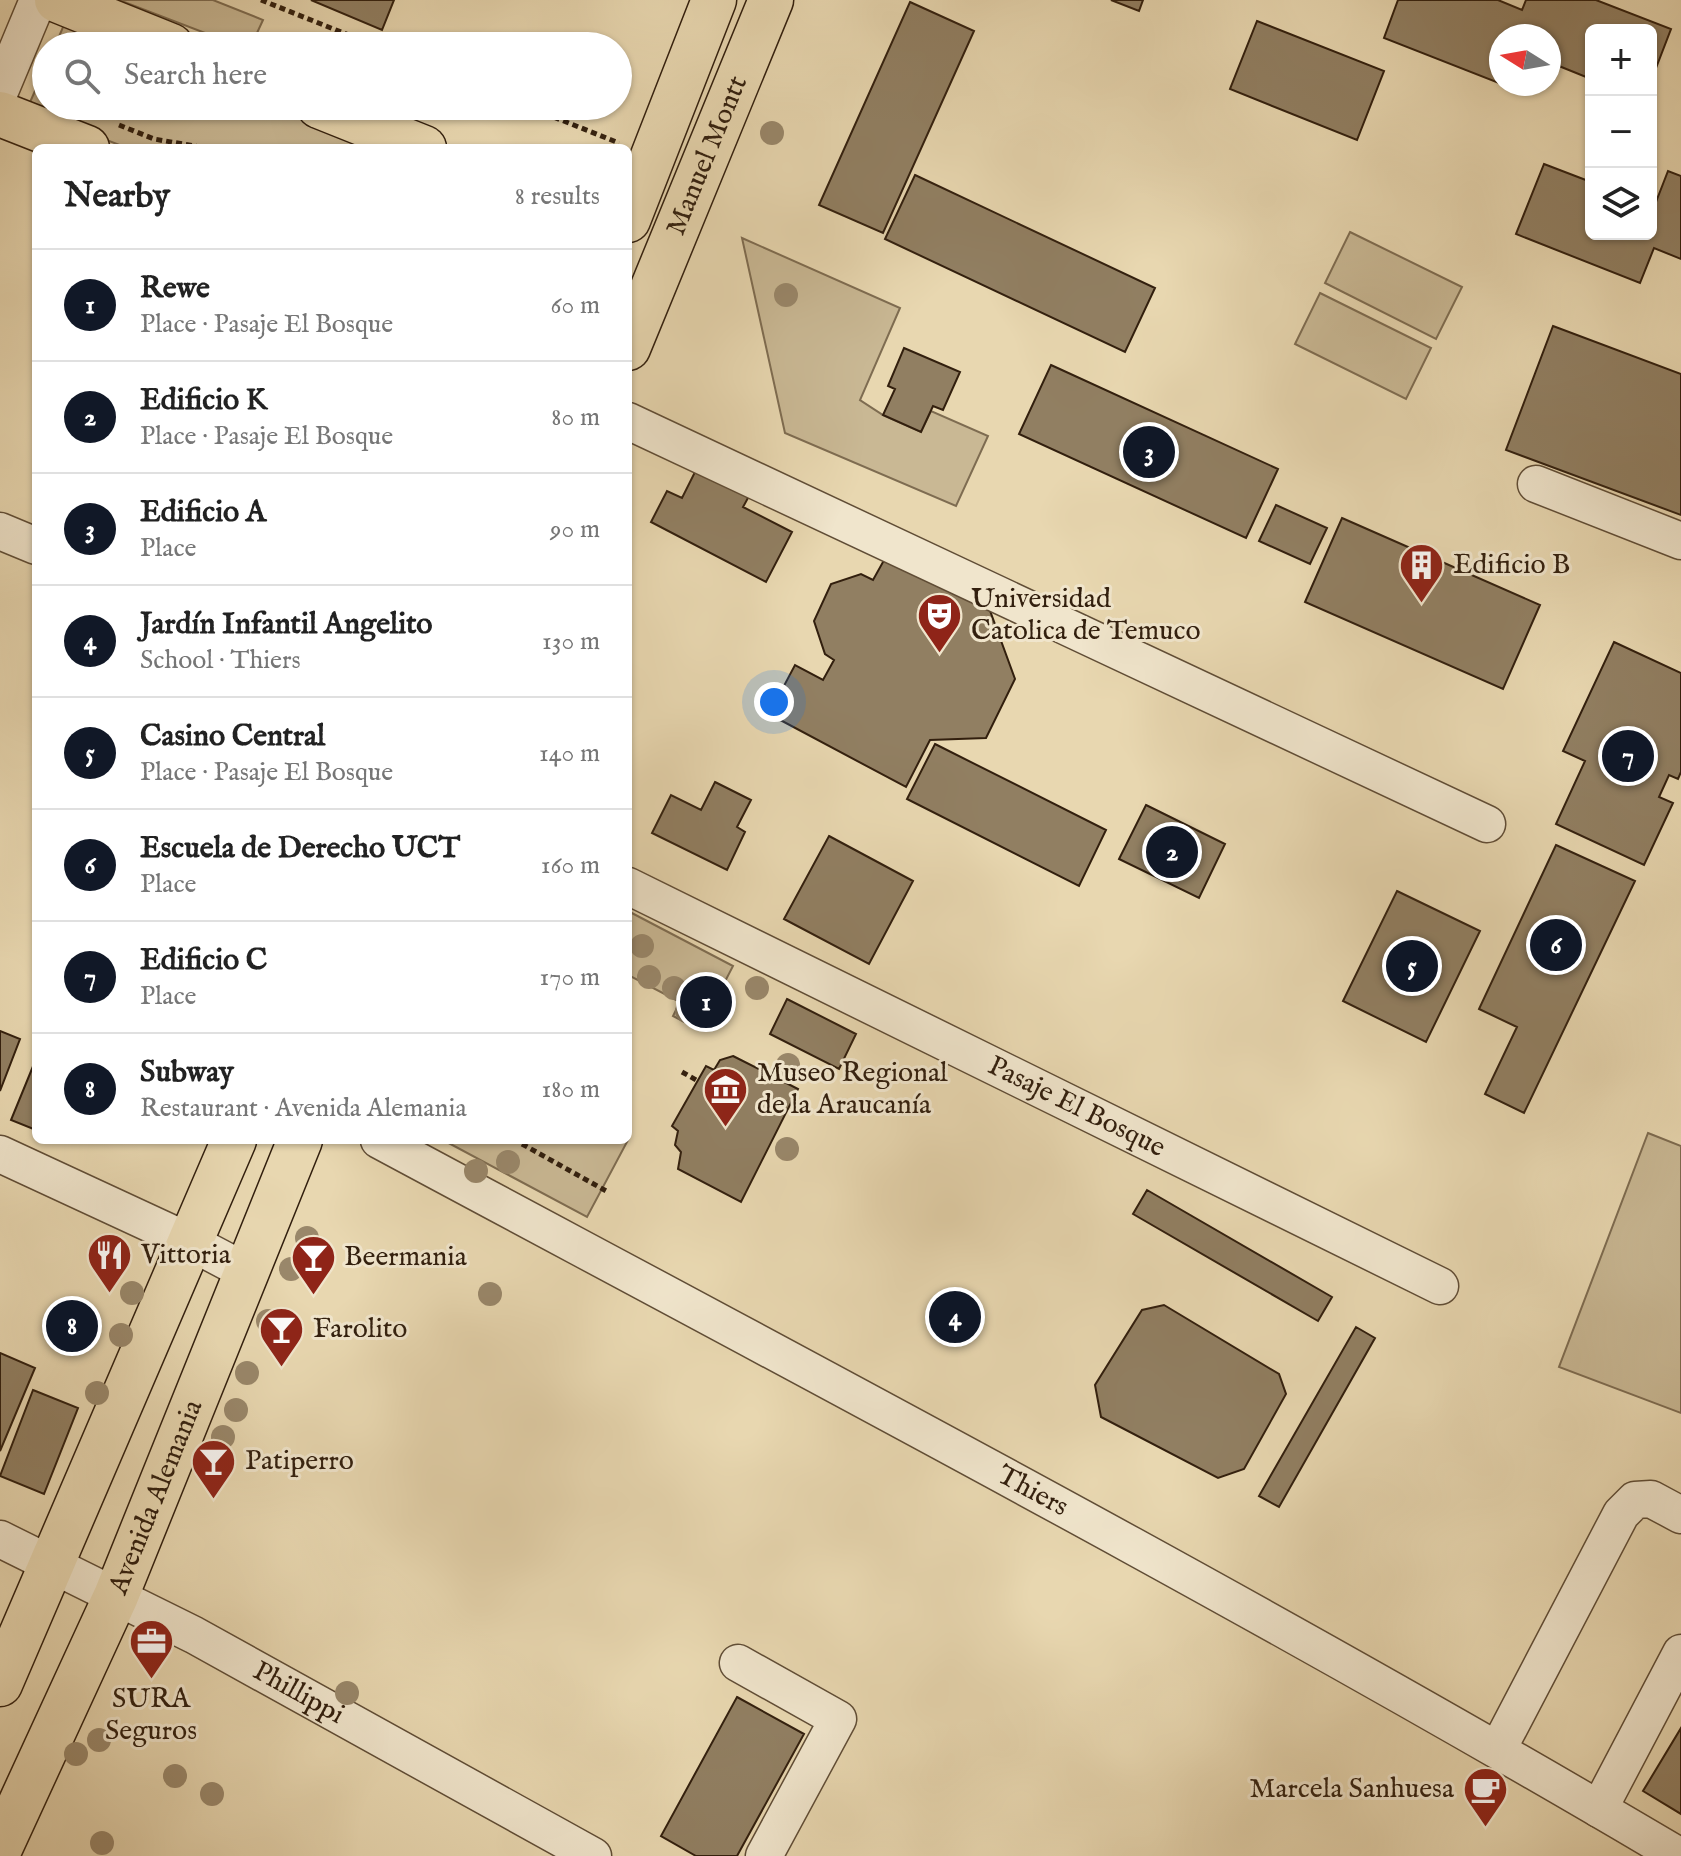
<!DOCTYPE html>
<meta charset="utf-8">
<style>
body{margin:0;font-family:"IM FELL English",serif;background:#f2f2f2;color:#222}
.controls{position:absolute;right:24px;top:24px;display:grid;overflow:hidden;border-radius:12px;box-shadow:0 2px 6px #0004}
.controls button{width:72px;height:72px;display:grid;place-items:center;padding:0;border:0;border-bottom:2px solid #e0e0e0;background:#fff;color:#222;font:40px sans-serif}
.compass{position:absolute;left:1489px;top:24px;width:72px;height:72px;border-radius:50%;background:#fff;box-shadow:0 2px 6px #0004;rotate:281deg}
.you{position:absolute;left:774px;top:702px;width:28px;height:28px;margin:-20px;border:6px solid #fff;border-radius:50%;background:#1a73e8;box-shadow:0 0 0 12px #1a73e833}
.badge{display:grid;place-items:center;width:52px;height:52px;border-radius:50%;background:#111827;color:#fff;font-size:26px;font-weight:700}
.pin{position:absolute;translate:-50% -50%;border:4px solid #fff;box-shadow:0 2px 8px #0006}
.list{margin:0;padding:0;list-style:none}
h2{display:flex;justify-content:space-between;align-items:center;height:104px;margin:0;padding:0 32px;font-size:34px}
h2 small{font-size:26px;font-weight:400;color:#767676}
.list li{display:grid;grid-template-columns:52px 1fr auto;gap:24px;align-items:center;box-sizing:border-box;height:112px;padding:0 32px;border-top:2px solid #e0e0e0}
.list b{display:block;font-size:30px;white-space:nowrap}
.list p{margin:0;font-size:26px;white-space:nowrap;color:#767676}
.list em{font-size:26px;font-style:normal;color:#767676}
.icon{flex:none;width:44px;height:44px;fill:none;stroke:currentColor;stroke-width:2;stroke-linecap:round;stroke-linejoin:round}
.map{position:relative;flex:none;width:1681px;height:1856px;overflow:hidden}
.search{position:absolute;background:#fff;box-shadow:0 2px 6px #0004;left:32px;top:32px;width:600px;height:88px;display:flex;align-items:center;gap:20px;box-sizing:border-box;padding:0 28px;border-radius:44px;color:#767676;font-size:30px}
.panel{position:absolute;background:#fff;box-shadow:0 2px 6px #0004;left:32px;top:144px;width:600px;height:1000px;border-radius:12px}
.map>svg:first-child{display:block}
.green{fill:#c9b894;stroke:#7e6c51;stroke-width:2}
.building{fill:#917f62;stroke:#321f0e;stroke-width:2}
.lines{fill:none;stroke-linecap:round;stroke-linejoin:round}
.minor-casing{stroke:#604d36;stroke-width:39}
.major-casing{stroke:#321f0e;stroke-width:47}
.path{stroke:#321f0e;stroke-width:5;stroke-dasharray:6 4;stroke-linecap:butt}
.minor{stroke:#f0e5cc;stroke-width:36}
.major{stroke:#e8d7b0;stroke-width:44}
.tree{fill:#99876a}
.labels{text-anchor:middle;dominant-baseline:central;stroke-width:6;stroke-linejoin:round;paint-order:stroke}
.street-label{font-size:28px;fill:#321f0e;stroke:#f0e5cc}
.poi-label{font-size:28px;fill:#321f0e;stroke:#f0e5cc;text-anchor:start}
</style>
<div class="map">
<svg width="1681" height="1856" viewBox="0 0 1681 1856">
<rect width="100%" height="100%" fill="#e8d7b0"/>
<filter id="stains"><feTurbulence type="fractalNoise" baseFrequency=".0025" numOctaves="4"/><feColorMatrix values="0 0 0 0 .2 0 0 0 0 .09 0 0 0 0 .02 0 0 0 .5 -.17"/></filter>
<radialGradient id="worn" r=".72"><stop offset=".6" stop-color="#630" stop-opacity="0"/><stop offset="1" stop-color="#630" stop-opacity=".3"/></radialGradient>
<path class="green" d="M119 0H213L263 20 251 46H239Z
M66 20 132 46H55Z
M46 66V106H285L392 148H127L27 109Z
M1350 232 1462 287 1436 339 1325 283Z
M742 238 900 308 860 400 883 415 921 432 931 411 988 436 956 506 785 433Z
M1320 293 1431 348 1406 399 1295 344Z
M628 911 733 966 700 1030 673 1016 680 1002 628 975Z
M1648 1133 1681 1146V1413L1559 1367Z
M443 1140H628L587 1217Z"/>
<path class="building" d="M311 0H394L382 30Z
M1111 0H1143L1139 11Z
M1398 0H1498L1522 10 1526 0H1596L1671 29 1651 81V30H1591V79L1549 62V36H1501V84H1510L1509 87 1384 38Z
M910 2 974 31 883 233 819 205Z
M1257 21 1384 71 1357 140 1230 89Z
M1544 164 1591 182V234H1651V206L1654 207 1668 171 1681 176V259L1654 248 1640 283 1516 234Z
M915 175 1155 288 1125 352 885 239Z
M1553 326 1681 374V515L1506 450Z
M904 348 960 372 943 410 933 406 921 432 883 415 895 389 888 386Z
M1051 365 1278 469 1246 538 1019 434Z
M701 460 754 487 743 507 792 532 766 582 651 522 667 491 682 498Z
M1276 505 1327 528 1310 564 1259 541Z
M1342 518 1540 605 1503 689 1305 602Z
M888 553 989 608 1015 679 986 738 930 740 906 787 769 714 795 665 823 680 834 660 825 654 814 621 831 584 861 574 873 580Z
M1614 642 1681 673V772L1678 779 1669 775 1659 797 1673 803 1644 865 1556 824 1585 761 1563 751Z
M935 744 1106 830 1079 886 907 799Z
M715 782 751 800 737 827 745 832 727 870 652 833 671 795 701 810Z
M1146 805 1225 844 1199 898 1119 859Z
M829 836 913 881 869 964 784 919Z
M1556 845 1635 881 1524 1113 1485 1094 1517 1027 1479 1009Z
M1397 891 1480 931 1426 1042 1343 1001Z
M787 999 856 1034 839 1069 770 1034Z
M0 1031 20 1039 0 1091Z
M733 1056 798 1089 741 1202 678 1169 681 1152 675 1145 678 1131 672 1126 706 1066 714 1070 720 1060Z
M36 1059V1130L11 1120Z
M1147 1190 1332 1297 1318 1321 1133 1214Z
M1164 1305 1279 1374 1286 1394 1244 1469 1218 1478 1101 1417 1095 1385 1142 1310Z
M1356 1327 1375 1338 1279 1507 1259 1496Z
M0 1353 35 1368 0 1451Z
M33 1390 78 1408 44 1494 0 1476Z
M737 1697 804 1734 737 1856H696L661 1836Z
M1681 1728V1814L1643 1791Z"/>
<g class="lines">
<defs>
<g id="minor">
<path d="M0 91 38 0"/>
<path d="M628 421 1487 824"/>
<path d="M1536 484 1681 541"/>
<path d="M0 531 36 546"/>
<path id="s1" d="M628 886 1440 1286"/>
<path id="s2" d="M379 1140C815 1374 1253 1604 1679 1856"/>
<path d="M0 1154 190 1242 247 1272"/>
<path id="s3" d="M0 1539 194 1635 593 1856"/>
<path d="M738 1663 838 1719 764 1856"/>
<path d="M1498 1749 1621 1514 1635 1500 1651 1499 1681 1515"/>
<path d="M1599 1809 1681 1653"/>
</g>
<g id="major">
<path d="M57 0 171 46"/>
<path d="M319 106 424 148"/>
<path d="M0 114 87 148"/>
<path d="M628 220 714 0"/>
<path id="s4" d="M628 348 771 0"/>
<path d="M0 1684 234 1140"/>
<path id="s5" d="M0 1848 116 1596 300 1140"/>
</g>
</defs>
<use href="#minor" class="minor-casing"/>
<use href="#major" class="major-casing"/>
<path class="path" d="M261 0 376 46
M526 106 619 143
M119 125 154 139 206 148
M682 1072 698 1081
M522 1144 608 1192"/>
<use href="#minor" class="minor"/>
<use href="#major" class="major"/>
</g>
<g class="tree">
<circle cx="772" cy="133" r="12"/>
<circle cx="786" cy="295" r="12"/>
<circle cx="642" cy="946" r="12"/>
<circle cx="649" cy="977" r="12"/>
<circle cx="702" cy="986" r="12"/>
<circle cx="674" cy="988" r="12"/>
<circle cx="757" cy="988" r="12"/>
<circle cx="687" cy="1011" r="12"/>
<circle cx="788" cy="1065" r="12"/>
<circle cx="787" cy="1149" r="12"/>
<circle cx="508" cy="1162" r="12"/>
<circle cx="476" cy="1171" r="12"/>
<circle cx="307" cy="1238" r="12"/>
<circle cx="291" cy="1269" r="12"/>
<circle cx="132" cy="1293" r="12"/>
<circle cx="490" cy="1294" r="12"/>
<circle cx="268" cy="1321" r="12"/>
<circle cx="121" cy="1335" r="12"/>
<circle cx="247" cy="1373" r="12"/>
<circle cx="97" cy="1393" r="12"/>
<circle cx="236" cy="1410" r="12"/>
<circle cx="223" cy="1437" r="12"/>
<circle cx="347" cy="1693" r="12"/>
<circle cx="99" cy="1740" r="12"/>
<circle cx="76" cy="1754" r="12"/>
<circle cx="175" cy="1776" r="12"/>
<circle cx="212" cy="1794" r="12"/>
<circle cx="102" cy="1843" r="12"/>
</g>
<defs>
<symbol id="building-pin" viewBox="-11 -11 22 30"><path d="M0 17L-7.5 6A9.5 9.5 0 1 1 7.5 6Z" fill="#8f2418" stroke="#f0e5cc"/><path d="M-4-6H4V6H1V3H-1V6H-4ZM-2.5-4.3h1.7v1.8h-1.7ZM.8-4.3h1.7v1.8H.8ZM-2.5-1h1.7V.8h-1.7ZM.8-1h1.7V.8H.8Z" fill="#fff"/></symbol>
<symbol id="theatre-pin" viewBox="-11 -11 22 30"><path d="M0 17L-7.5 6A9.5 9.5 0 1 1 7.5 6Z" fill="#8f2418" stroke="#f0e5cc"/><path d="M-5-5.5Q0-4 5-5.5V0Q5 5 0 6Q-5 5-5 0ZM-3.3-2.5H-1v1.5H-3.3ZM1-2.5H3.3v1.5H1ZM-2.8 1Q0 5.5 2.8 1Z" fill="#fff"/></symbol>
<symbol id="museum-pin" viewBox="-11 -11 22 30"><path d="M0 17L-7.5 6A9.5 9.5 0 1 1 7.5 6Z" fill="#8f2418" stroke="#f0e5cc"/><path d="M0-6L6-3V-2H-6V-3ZM-5-1h2V3h-2ZM-1-1h2V3h-2ZM3-1h2V3H3ZM-6 4H6V6H-6Z" fill="#fff"/></symbol>
<symbol id="restaurant-pin" viewBox="-11 -11 22 30"><path d="M0 17L-7.5 6A9.5 9.5 0 1 1 7.5 6Z" fill="#8f2418" stroke="#f0e5cc"/><path d="M-5-6h1v4h1v-4h1v4h1v-4h1v5L-1.5 .5V6h-2V.5L-5-1ZM5-6V6H3V1.5H1.5Q1.5-4 5-6Z" fill="#fff"/></symbol>
<symbol id="bar-pin" viewBox="-11 -11 22 30"><path d="M0 17L-7.5 6A9.5 9.5 0 1 1 7.5 6Z" fill="#8f2418" stroke="#f0e5cc"/><path d="M-6-5H6L.8 .8V4.5H3.5V6h-7V4.5H-.8V.8Z" fill="#fff"/></symbol>
<symbol id="office-pin" viewBox="-11 -11 22 30"><path d="M0 17L-7.5 6A9.5 9.5 0 1 1 7.5 6Z" fill="#8f2418" stroke="#f0e5cc"/><path d="M-6-3h4V-5.5h4V-3h4V5H-6ZM-1-4.5V-3h2v-1.5ZM-6 0V1H6V0Z" fill="#fff"/></symbol>
<symbol id="cafe-pin" viewBox="-11 -11 22 30"><path d="M0 17L-7.5 6A9.5 9.5 0 1 1 7.5 6Z" fill="#8f2418" stroke="#f0e5cc"/><path d="M-5.5-4.5H6V0H3Q3 3.5 0 3.5H-2.5Q-5.5 3.5-5.5 0ZM3-3.2v2h1.7v-2ZM-6 4.5H4V6H-6Z" fill="#fff"/></symbol>
</defs>
<g fill-rule="evenodd">
<use href="#building-pin" x="1396" y="540" width="51" height="69"/>
<use href="#theatre-pin" x="914" y="590" width="51" height="69"/>
<use href="#museum-pin" x="700" y="1064" width="51" height="69"/>
<use href="#restaurant-pin" x="84" y="1230" width="51" height="69"/>
<use href="#bar-pin" x="288" y="1232" width="51" height="69"/>
<use href="#bar-pin" x="256" y="1304" width="51" height="69"/>
<use href="#bar-pin" x="188" y="1436" width="51" height="69"/>
<use href="#office-pin" x="126" y="1616" width="51" height="69"/>
<use href="#cafe-pin" x="1460" y="1764" width="51" height="69"/>
</g>
<g class="labels">
<g class="street-label">
<text stroke="none"><textPath href="#s4" startOffset="208">Manuel Montt</textPath></text>
<text stroke="none"><textPath href="#s1" startOffset="500">Pasaje El Bosque</textPath></text>
<text stroke="none"><textPath href="#s2" startOffset="742">Thiers</textPath></text>
<text stroke="none"><textPath href="#s5" startOffset="384">Avenida Alemania</textPath></text>
<text stroke="none"><textPath href="#s3" startOffset="336">Phillippi</textPath></text>
</g>
<g class="poi-label">
<text x="1453" y="565">Edificio B</text>
<text x="971" y="599">Universidad<tspan x="971" dy="32">Catolica de Temuco</tspan></text>
<text x="757" y="1073">Museo Regional<tspan x="757" dy="32">de la Araucanía</tspan></text>
<text x="141" y="1255">Vittoria</text>
<text x="344" y="1257">Beermania</text>
<text x="313" y="1329">Farolito</text>
<text x="245" y="1461">Patiperro</text>
<text x="151" y="1699" text-anchor="middle">SURA<tspan x="151" dy="32">Seguros</tspan></text>
<text x="1454" y="1789" text-anchor="end">Marcela Sanhuesa</text>
</g>
</g>
<rect width="100%" height="100%" filter="url(#stains)"/>
<rect width="100%" height="100%" fill="url(#worn)"/>
</svg>
<div class="controls">
<button>+</button>
<button>−</button>
<button><svg class="icon" aria-label="layers" viewBox="0 0 24 24"><path d="M12 4l9 5-9 5-9-5zM3 14l9 5 9-5"/></svg></button>
</div>
<svg class="compass" viewBox="-18 -18 36 36"><path d="M0-13l5 13h-10z" fill="#e53935"/><path d="M0 13l5-13h-10z" fill="#767676"/></svg>
<div class="you"></div>
<div class="pin badge" style="left:706px;top:1002px">1</div>
<div class="pin badge" style="left:1172px;top:852px">2</div>
<div class="pin badge" style="left:1149px;top:452px">3</div>
<div class="pin badge" style="left:955px;top:1317px">4</div>
<div class="pin badge" style="left:1412px;top:966px">5</div>
<div class="pin badge" style="left:1556px;top:945px">6</div>
<div class="pin badge" style="left:1628px;top:756px">7</div>
<div class="pin badge" style="left:72px;top:1326px">8</div>
<div class="search"><svg class="icon" aria-label="search" viewBox="0 0 24 24"><circle cx="10" cy="10" r="6"/><path d="M15 15l6 6"/></svg>Search here</div>
<section class="panel">
<h2>Nearby<small>8 results</small></h2>
<ul class="list">
<li><span class="badge">1</span><div><b>Rewe</b><p>Place · Pasaje El Bosque</p></div><em>60 m</em></li>
<li><span class="badge">2</span><div><b>Edificio K</b><p>Place · Pasaje El Bosque</p></div><em>80 m</em></li>
<li><span class="badge">3</span><div><b>Edificio A</b><p>Place</p></div><em>90 m</em></li>
<li><span class="badge">4</span><div><b>Jardín Infantil Angelito</b><p>School · Thiers</p></div><em>130 m</em></li>
<li><span class="badge">5</span><div><b>Casino Central</b><p>Place · Pasaje El Bosque</p></div><em>140 m</em></li>
<li><span class="badge">6</span><div><b>Escuela de Derecho UCT</b><p>Place</p></div><em>160 m</em></li>
<li><span class="badge">7</span><div><b>Edificio C</b><p>Place</p></div><em>170 m</em></li>
<li><span class="badge">8</span><div><b>Subway</b><p>Restaurant · Avenida Alemania</p></div><em>180 m</em></li>
</ul>
</section>
</div>
